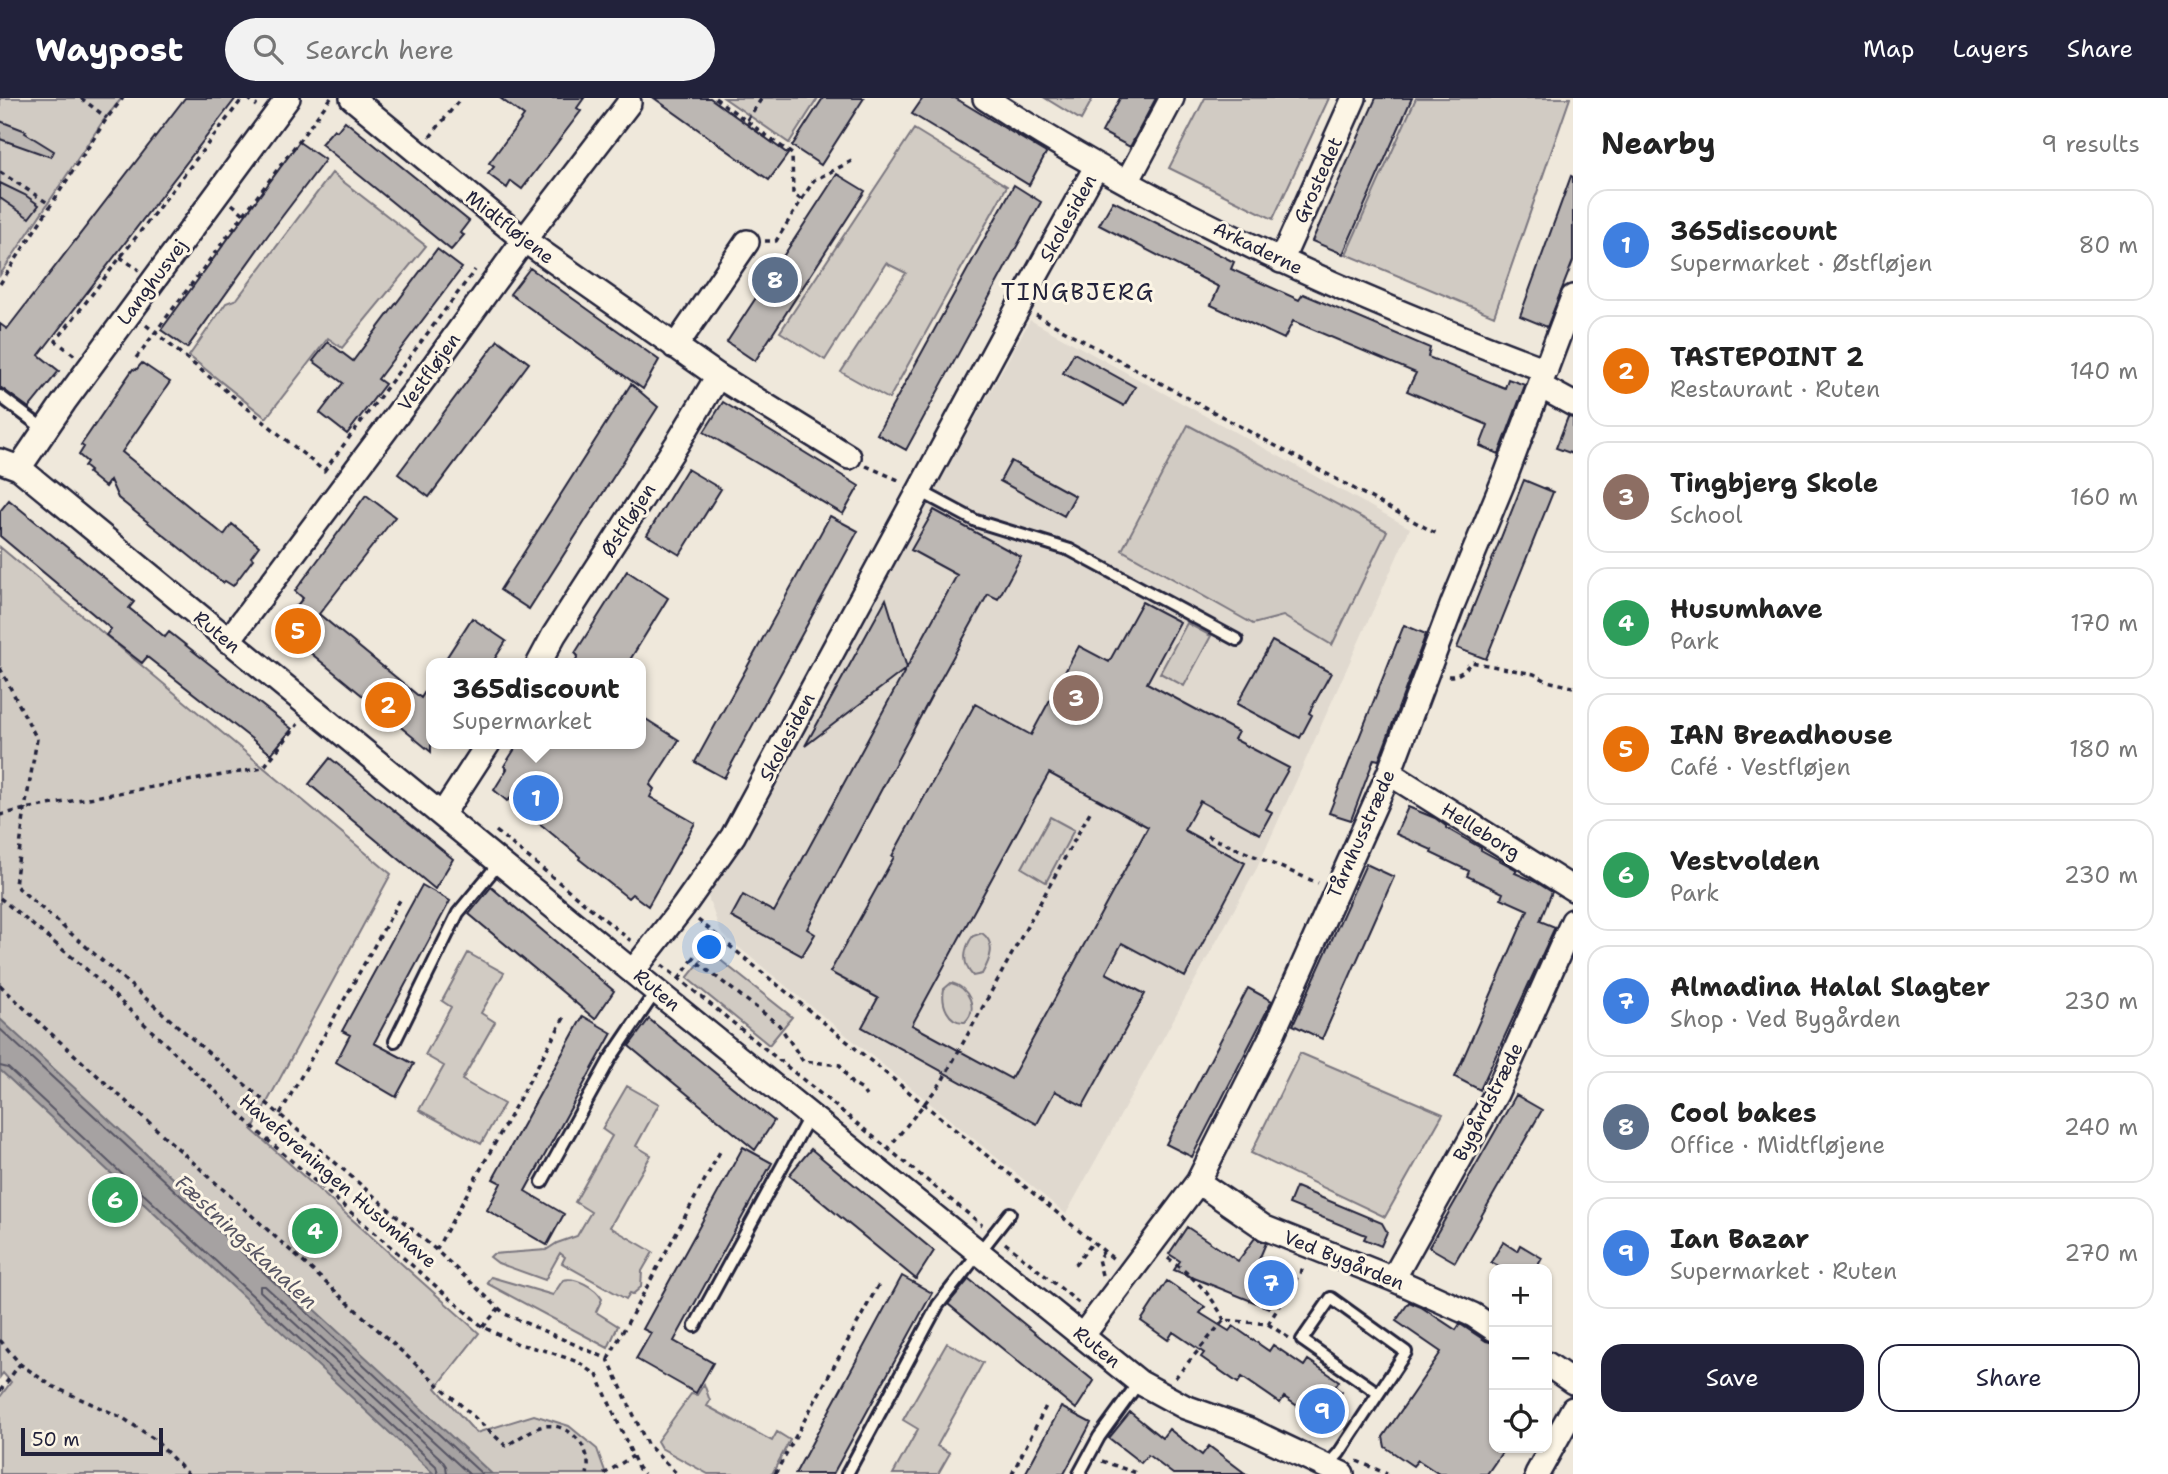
<!DOCTYPE html>
<meta charset="utf-8">
<style>
body{margin:0;font-family:"Shantell Sans",sans-serif;background:#f2f2f2;color:#222}
.controls{position:absolute;right:21px;bottom:21px;display:grid;overflow:hidden;border-radius:14px;box-shadow:0 2px 5px #0004}
.controls button{width:63px;height:63px;display:grid;place-items:center;padding:0;border:0;border-bottom:2px solid #e0e0e0;background:#fff;color:#222;font:35px sans-serif}
.scale{position:absolute;left:21px;bottom:18px;width:142px;box-sizing:border-box;padding-left:7px;border:4px solid #22223b;border-top:0;font-size:19px;line-height:24px;white-space:nowrap;color:#22223b;-webkit-text-stroke:5px #fcf5e5;paint-order:stroke}
.you{position:absolute;left:710px;top:850px;width:24px;height:24px;margin:-18px;border:5px solid #fff;border-radius:50%;background:#1a73e8;box-shadow:0 0 0 10px #1a73e833}
.badge{display:grid;place-items:center;width:46px;height:46px;border-radius:50%;background:#22223b;color:#fff;font-size:23px;font-weight:700}
.pin{position:absolute;translate:-50% -50%;border:4px solid #fff;box-shadow:0 2px 7px #0006}
.popup{position:absolute;left:426px;top:560px;width:220px;height:91px;box-sizing:border-box;display:grid;place-content:center;border-radius:14px;background:#fff;filter:drop-shadow(0 2px 5px #0005);font-size:23px;white-space:nowrap;color:#767676}
.popup b{font-size:26px;color:#222}
.popup::after{content:'';position:absolute;left:50%;top:100%;margin-left:-14px;border:14px solid transparent;border-top-color:#fff}
.list{margin:0;padding:0;list-style:none}
h2{display:flex;justify-content:space-between;align-items:center;height:91px;margin:0;padding:0 28px;font-size:30px}
h2 small{font-size:23px;font-weight:400;color:#767676}
.list li{display:grid;grid-template-columns:46px 1fr auto;gap:21px;align-items:center;box-sizing:border-box;height:112px;margin:0 14px 14px;padding:0 14px;border:2px solid #e0e0e0;border-radius:21px}
.list b{display:block;font-size:26px;white-space:nowrap}
.list p{margin:0;font-size:23px;white-space:nowrap;color:#767676}
.list em{font-size:23px;font-style:normal;color:#767676}
.actions{display:flex;gap:14px;padding:21px 28px}
.actions a{flex:1;padding:16px 0;border:2px solid #22223b;border-radius:21px;text-align:center;font-size:24px;color:#22223b}
.actions .main{background:#22223b;color:#fff}
.icon{flex:none;width:38px;height:38px;fill:none;stroke:currentColor;stroke-width:2;stroke-linecap:round;stroke-linejoin:round}
.map{position:relative;flex:none;width:1573px;height:1376px;overflow:hidden}
header{display:flex;align-items:center;gap:42px;box-sizing:border-box;height:98px;padding:0 35px;background:#22223b;color:#fff}
header strong{font-size:33px}
nav{display:flex;gap:38px;margin-inline-start:auto;font-size:24px}
.search{width:490px;height:63px;background:#f2f2f2;display:flex;align-items:center;gap:18px;box-sizing:border-box;padding:0 24px;border-radius:38px;color:#767676;font-size:26px}
main{display:flex}
aside{flex:1;background:#fff}
.map>svg:first-child{display:block}
.built{fill:#e0d9cf}
.green{fill:#d1cbc3;stroke:#7a767f;stroke-width:2}
.water{fill:#a6a2a2;stroke:#716f79;stroke-width:2}
.lines{fill:none;stroke-linecap:round;stroke-linejoin:round}
.shore{stroke:#575564;stroke-width:2}
.building{fill:#bcb7b3;stroke:#22223b;stroke-width:2;fill-rule:evenodd}
.lane-casing{stroke:#22223b;stroke-width:16}
.street-casing{stroke:#22223b;stroke-width:28}
.path{stroke:#22223b;stroke-width:3.5;stroke-dasharray:5 5;stroke-linecap:butt}
.lane{stroke:#fcf5e5;stroke-width:10}
.street{stroke:#fcf5e5;stroke-width:23}
.labels{text-anchor:middle;dominant-baseline:central;stroke-width:6;stroke-linejoin:round;paint-order:stroke}
.street-label{font-size:19px;fill:#22223b;stroke:#fcf5e5}
.water-label{font-size:21px;font-style:italic;fill:#575564;stroke:#fcf5e5}
.quarter-label{font-size:23px;letter-spacing:2px;fill:#22223b;stroke:#fcf5e5}
</style>
<header>
<strong>Waypost</strong>
<div class="search"><svg class="icon" aria-label="search" viewBox="0 0 24 24"><circle cx="10" cy="10" r="6"/><path d="M15 15l6 6"/></svg>Search here</div>
<nav><a>Map</a><a>Layers</a><a>Share</a></nav>
</header>
<main>
<div class="map">
<svg width="1573" height="1376" viewBox="0 0 1573 1376">
<rect width="100%" height="100%" fill="#efe8db"/>
<filter id="ink" filterUnits="userSpaceOnUse"><feTurbulence type="fractalNoise" baseFrequency=".0143" numOctaves="2"/><feDisplacementMap in="SourceGraphic" scale="14" xChannelSelector="R" yChannelSelector="G"/><feConvolveMatrix kernelMatrix="1 2 1 2 8 2 1 2 1" color-interpolation-filters="sRGB"/></filter>
<g filter="url(#ink)">
<path class="built" d="M1030 222 1410 430 1257 770 1066 1116 721 835 708 799Z"/>
<path class="green" d="M0 0H122L103 23 0 177Z
M724 0H818L789 45Z
M1045 0H1093L1081 22Z
M1205 0H1329L1273 121 1169 70Z
M1416 0H1570L1494 218 1346 156Z
M914 31 1007 88 889 301 841 274 906 175 886 165 825 262 780 234Z
M332 75 426 148 342 250 328 240 266 320 189 258 226 205 237 201Z
M1188 327 1387 433 1332 547 1283 518 1253 526 1122 452Z
M0 449 391 776 252 1032 479 1235 436 1290 476 1335 534 1317 569 1328 597 1351 606 1376H0V1299L11 1284 3 1275 0 1279Z
M1187 525 1211 538 1184 588 1160 575Z
M1050 719 1074 732 1046 784 1022 770Z
M982 835C997 846 990 862 982 876L973 878C962 866 963 851 973 838Z
M709 853 792 919 769 947 687 880Z
M468 855 504 875 481 915 495 924 462 982 504 1006 481 1046 419 1012 444 968 425 957 451 909 442 903Z
M951 885C969 889 979 911 965 924 948 925 941 906 944 891Z
M1300 955 1443 1016 1385 1119 1251 1055Z
M627 988 659 1006 636 1048 651 1057 610 1129 653 1154 642 1173 641 1189 633 1196 630 1195 626 1201 562 1165 565 1159 560 1155 545 1182 498 1165 490 1159 493 1156 546 1152 557 1145 577 1138 591 1114 575 1104 612 1038 602 1031Z
M491 1179 553 1197 563 1182C575 1178 596 1190 602 1201L596 1214 618 1228 608 1250 488 1186 487 1184Z
M947 1245 983 1265 937 1348 950 1355 938 1376H893L918 1331 903 1322Z
M704 1286 710 1303 707 1308 772 1343 777 1334 790 1342 772 1376H708L661 1350 657 1343 691 1296 697 1297Z"/>
<path class="water" d="M0 921 492 1376H434L0 972Z"/>
<g class="lines">
<path class="shore" d="M0 931 482 1376
M0 968 8 970 436 1368 438 1376
M447 1376 446 1368 442 1362 260 1193V1188H265L469 1376"/>
</g>
<path class="building" d="M185 0H236L39 257 59 273 29 310 0 289V226L7 231Z
M500 0H584L577 10 581 13 522 91 511 83 507 90 488 76 494 69 489 65 524 18Z
M654 0H710L788 56 769 82Z
M823 0H864L821 67 792 48Z
M923 0H955L1046 55 1029 87 912 16Z
M1120 0H1156L1130 49 1102 34Z
M1376 0H1412L1343 156 1312 143Z
M0 23 26 33 25 35 54 53 51 59 0 41Z
M345 23 469 123 460 135 464 137 451 152 321 46 334 31 337 33Z
M299 44 325 62 268 137 187 250 161 232Z
M837 76 865 93 755 263 727 244Z
M1571 78 1573 79V163L1547 229 1520 218Z
M0 85 25 97 39 107 29 120 0 100Z
M1014 87 1041 104 906 352 877 336Z
M1113 103 1234 164 1231 171 1299 202 1303 196 1430 250 1428 259 1505 290 1508 281 1525 287 1499 356 1480 348 1488 327 1407 293 1416 275 1293 223 1284 241 1211 207 1219 189 1099 127Z
M437 151 462 170 378 281 385 286 347 336 320 315 343 285 313 263 328 244 353 263Z
M530 170 659 262 643 291 510 196Z
M498 242 529 265 429 399 398 376Z
M1074 255 1135 289 1124 308 1063 275Z
M142 265 170 284 122 354 224 437 232 426 259 448 251 459 253 461 233 488 225 483 223 485 118 400 110 382 105 389 88 375 90 373 84 368 87 364 79 357 84 349 81 347 133 271 136 272Z
M631 286 658 309 529 511 500 492Z
M723 304 859 388 843 416 704 334Z
M1568 319 1573 320V356L1556 350Z
M1011 363 1075 398 1064 418 1000 383Z
M687 371 721 391 680 457 647 437Z
M1524 382 1553 394 1486 561 1457 550Z
M366 397 395 419 319 516 421 600 431 584V654L279 529 303 500 295 493Z
M9 402 134 504 129 510 165 539 169 534 292 631 271 656 147 559 142 565 106 537 111 531 0 438V413Z
M934 412 1021 459 998 501 988 496 933 595 807 831 815 836 802 858 731 819 743 797 774 814 957 477 911 452Z
M830 418 858 433 724 680 695 664Z
M627 473 668 500 628 565H574L578 558 575 555Z
M886 501 907 570 805 648Z
M1142 504 1180 524 1147 585 1238 634 1234 641 1289 670 1266 711 1272 714 1260 736 1200 703 1184 732 1245 765 1185 879 1122 845 1106 875 1145 896 1083 1008 1055 993 1037 1026 862 929 878 900 830 874 894 759 892 758 975 606 1031 637 1079 548 1109 564ZM1049 675 1148 729 1011 981 912 927Z
M472 520 506 543 492 565H443Z
M1404 527 1426 536 1379 662 1374 661 1351 722 1329 715Z
M1272 543 1331 575 1309 615 1312 617 1300 640 1237 606Z
M641 618 679 642 650 687 654 691 650 699 695 725 648 808 632 796 628 800 579 761 580 759 533 720 535 718 512 699 507 703 494 692 507 671 504 668 518 646H641Z
M330 660 453 761 435 791 309 686Z
M1408 709 1435 720 1446 728V730L1481 750V752L1517 772 1515 775 1536 784 1552 794 1540 823 1555 829 1480 992 1455 979 1528 812 1501 800 1503 795 1467 778 1469 773 1431 755 1432 752 1396 736Z
M1366 766 1394 779 1322 941 1293 927Z
M422 787 450 803 374 945 414 966 396 999 336 964 350 937 342 933Z
M491 789 614 893 595 921 469 816Z
M1248 890 1272 903 1192 1059 1166 1046Z
M583 918 612 935 525 1093 564 1116 547 1147 487 1112 501 1085 493 1081Z
M649 921 774 1023 755 1052 629 948Z
M1516 997 1542 1012 1455 1164 1429 1149Z
M743 1049 772 1065 674 1243 713 1265 696 1295 636 1261 651 1235 643 1231Z
M811 1051 934 1153 916 1181 789 1077Z
M1296 1089 1382 1125 1387 1134 1381 1148 1364 1141 1366 1137 1289 1106Z
M1187 1129 1238 1163 1255 1140 1266 1145 1255 1171 1287 1184 1269 1210 1174 1172 1180 1163 1169 1156Z
M1503 1144 1517 1153 1520 1147 1542 1160 1536 1171H1504L1491 1164Z
M902 1178 932 1195 833 1376H795Z
M969 1181 1094 1283 1076 1311 948 1206Z
M1167 1183 1205 1209 1200 1215 1229 1233 1233 1228 1269 1253 1273 1247 1304 1268 1308 1262 1339 1283 1335 1289 1342 1294 1321 1324 1284 1299 1280 1305 1242 1279 1238 1285 1201 1259 1204 1255 1173 1234 1168 1242 1141 1223Z
M1409 1204 1421 1209 1456 1232 1460 1226 1486 1243 1494 1245V1350H1505L1487 1376H1439L1418 1362 1413 1368 1385 1349 1383 1339 1441 1254 1396 1223Z
M1061 1309 1091 1325 1064 1376H1025Z
M1130 1314 1162 1340 1169 1331 1202 1357 1209 1348 1246 1376H1173L1148 1357 1141 1365 1109 1340Z"/>
<g class="lines">
<defs>
<path id="lane" d="M0 298 45 332
M920 393 976 423 1070 452 1237 542
M395 943 458 815 500 764
M542 1084 610 961 656 893
M695 1228 810 1017
M1326 1369 1339 1355 1406 1254 1331 1200 1302 1242 1378 1295
M847 1376 938 1207 1010 1115
M1079 1376 1099 1339 1139 1284"/>
<path id="street" d="M352 0 524 142 718 278 849 359
M985 0C1159 113 1351 199 1546 272
M1127 84 1172 0
M1281 163 1354 0
M675 249 747 144
M1540 288 1573 306
M0 363 19 370 656 893 1139 1284 1185 1309 1247 1331 1342 1376
M19 370 64 304 288 0
M228 543 435 266 524 142 629 5
M539 565 554 537 677 346 718 278
M1389 675 1573 791
M442 717 488 646
M633 873 683 809 733 738 1019 208 1096 69
M1198 1084 1265 1130 1393 1181 1473 1217 1494 1231
M1393 1181 1496 996 1573 823
M1083 1237 1198 1084 1272 937 1389 675 1453 505 1506 377 1573 199
M1547 1266 1573 1284
M1537 1376 1573 1311"/>
</defs>
<use href="#lane" class="lane-casing"/>
<use href="#street" class="street-casing"/>
<path class="path" d="M81 0 107 20
M248 0 257 8
M715 0 792 56 793 96 802 102
M747 22 762 0
M430 39 461 0
M0 74 51 107
M232 106 244 116
M765 143H776L814 82 854 62
M120 159 139 172
M0 186 107 20 123 0
M1036 217 1437 436
M146 227 324 373 475 172
M74 257 56 243 243 0
M136 260 331 0
M866 368 901 383
M0 570 37 641 25 711 15 787 436 1152 505 1216 608 1261 647 1346 677 1376
M1448 578C1459 579 1465 572 1471 564L1534 576 1547 583 1573 589
M0 717 25 711 263 670 298 626
M496 733 631 843
M1207 738 1318 785
M0 800 85 870 263 1038 483 1229 518 1246 547 1253 578 1264 597 1277 638 1370 644 1376
M698 822 1115 1162
M714 835 693 861 779 927 803 963 840 967 852 986 861 991 866 998
M662 867 982 1127
M679 881 693 861
M0 887 45 930 506 1348C516 1342 529 1333 540 1329 567 1321 594 1350 587 1376
M280 1016 400 802
M887 1052 941 985 1090 714
M1005 1145 1080 1206
M436 1152 565 918
M1168 1160C1191 1177 1212 1196 1224 1222
M1075 1167 1093 1144
M1102 1177 1098 1161 1104 1153
M1268 1226 1289 1240
M483 1229 499 1210
M0 1242 20 1266 52 1288 123 1320 154 1341 188 1376
M608 1261 722 1050
M1175 1280 1224 1222 1268 1226 1305 1167
M0 1293 20 1266
M1102 1363 1139 1376
M1357 1363 1387 1376
M604 1376 633 1358
M775 1376 880 1184
M1012 1376 1047 1306"/>
<use href="#lane" class="lane"/>
<use href="#street" class="street"/>
</g>
</g>
<g class="labels">
<g class="street-label">
<text transform="translate(1318 82) rotate(-66)">Grostedet</text>
<text transform="translate(1068 120) rotate(-61)">Skolesiden</text>
<text transform="translate(510 129) rotate(38)">Midtfløjene</text>
<text transform="translate(1258 150) rotate(26)">Arkaderne</text>
<text transform="translate(152 184) rotate(-53)">Langhusvej</text>
<text transform="translate(429 274) rotate(-54)">Vestfløjen</text>
<text transform="translate(628 422) rotate(-57)">Østfløjen</text>
<text transform="translate(217 534) rotate(40)">Ruten</text>
<text transform="translate(787 639) rotate(-62)">Skolesiden</text>
<text transform="translate(1481 733) rotate(32)">Helleborg</text>
<text transform="translate(1361 736) rotate(-66)">Tårnhusstræde</text>
<text transform="translate(657 892) rotate(40)">Ruten</text>
<text transform="translate(1488 1004) rotate(-63)">Bygårdstræde</text>
<text transform="translate(338 1083) rotate(41)">Haveforeningen Husumhave</text>
<text transform="translate(1344 1162) rotate(22)">Ved Bygården</text>
<text transform="translate(1097 1249) rotate(39)">Ruten</text>
</g>
<g class="water-label">
<text transform="translate(246 1144) rotate(43)">Fæstningskanalen</text>
</g>
<g class="quarter-label">
<text x="1078" y="194">TINGBJERG</text>
</g>
</g>
</svg>
<div class="controls">
<button>+</button>
<button>−</button>
<button><svg class="icon" aria-label="locate" viewBox="0 0 24 24"><circle cx="12" cy="12" r="6"/><path d="M12 2v4M12 18v4M2 12h4M18 12h4"/></svg></button>
</div>
<div class="scale">50 m</div>
<div class="you"></div>
<div class="pin badge" style="left:536px;top:700px;background:#3f7fe0">1</div>
<div class="popup"><b>365discount</b>Supermarket</div>
<div class="pin badge" style="left:388px;top:607px;background:#e8710a">2</div>
<div class="pin badge" style="left:1076px;top:600px;background:#8d6e63">3</div>
<div class="pin badge" style="left:315px;top:1133px;background:#2e9e5b">4</div>
<div class="pin badge" style="left:298px;top:533px;background:#e8710a">5</div>
<div class="pin badge" style="left:115px;top:1102px;background:#2e9e5b">6</div>
<div class="pin badge" style="left:1271px;top:1185px;background:#3f7fe0">7</div>
<div class="pin badge" style="left:775px;top:182px;background:#5c6f8a">8</div>
<div class="pin badge" style="left:1322px;top:1313px;background:#3f7fe0">9</div>
</div>
<aside>
<h2>Nearby<small>9 results</small></h2>
<ul class="list">
<li><span class="badge" style="background:#3f7fe0">1</span><div><b>365discount</b><p>Supermarket · Østfløjen</p></div><em>80 m</em></li>
<li><span class="badge" style="background:#e8710a">2</span><div><b>TASTEPOINT 2</b><p>Restaurant · Ruten</p></div><em>140 m</em></li>
<li><span class="badge" style="background:#8d6e63">3</span><div><b>Tingbjerg Skole</b><p>School</p></div><em>160 m</em></li>
<li><span class="badge" style="background:#2e9e5b">4</span><div><b>Husumhave</b><p>Park</p></div><em>170 m</em></li>
<li><span class="badge" style="background:#e8710a">5</span><div><b>IAN Breadhouse</b><p>Café · Vestfløjen</p></div><em>180 m</em></li>
<li><span class="badge" style="background:#2e9e5b">6</span><div><b>Vestvolden</b><p>Park</p></div><em>230 m</em></li>
<li><span class="badge" style="background:#3f7fe0">7</span><div><b>Almadina Halal Slagter</b><p>Shop · Ved Bygården</p></div><em>230 m</em></li>
<li><span class="badge" style="background:#5c6f8a">8</span><div><b>Cool bakes</b><p>Office · Midtfløjene</p></div><em>240 m</em></li>
<li><span class="badge" style="background:#3f7fe0">9</span><div><b>Ian Bazar</b><p>Supermarket · Ruten</p></div><em>270 m</em></li>
</ul>
<div class="actions"><a class="main">Save</a><a>Share</a></div>
</aside>
</main>
